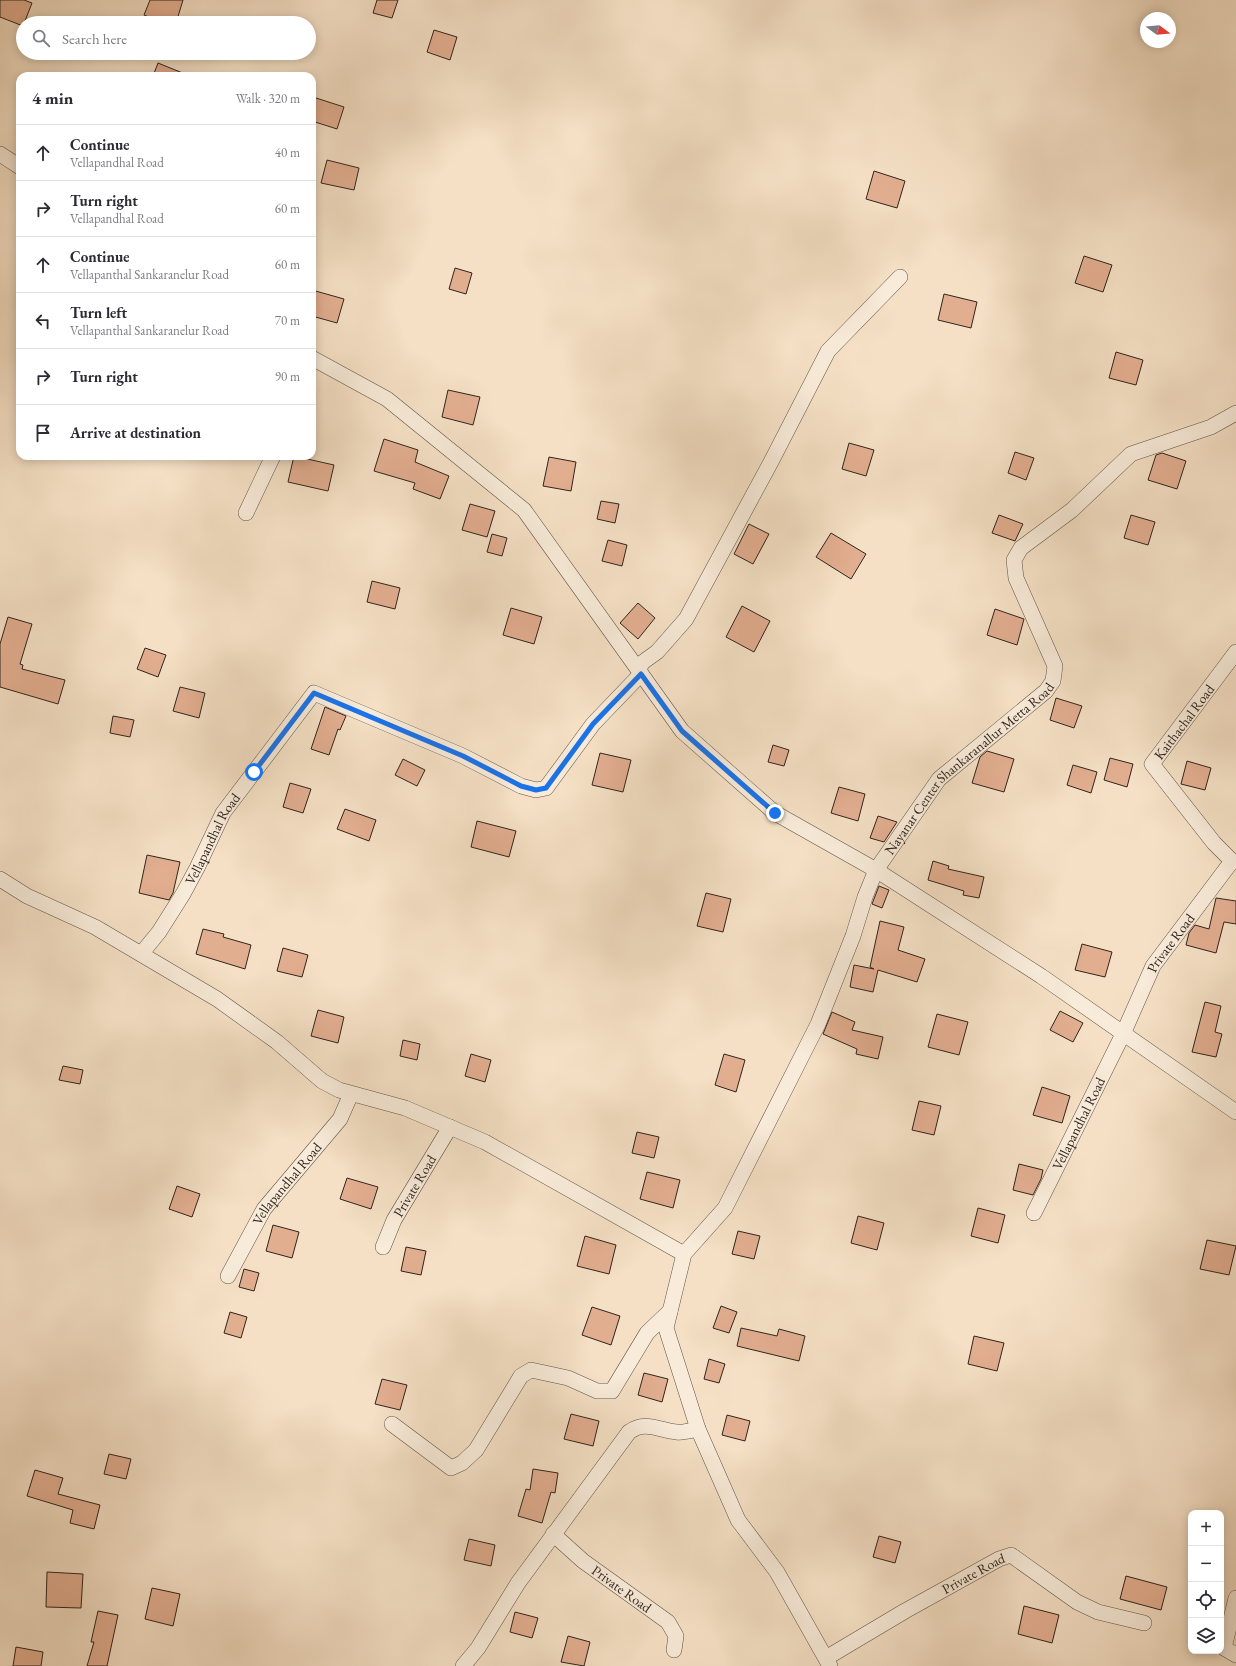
<!DOCTYPE html>
<meta charset="utf-8">
<style>
body{margin:0;font-family:"EB Garamond",serif;background:#f7f7f7;color:#2b2b33}
.controls{position:absolute;right:12px;bottom:12px;display:grid;overflow:hidden;border-radius:8px;box-shadow:0 2px 10px #0003}
.controls button{width:36px;height:36px;display:grid;place-items:center;padding:0;border:0;border-bottom:1px solid #e1e1e2;background:#fff;color:#2b2b33;font:20px sans-serif}
.compass{position:absolute;left:1140px;top:12px;width:36px;height:36px;border-radius:50%;background:#fff;box-shadow:0 2px 10px #0003;rotate:106deg}
.stop{position:absolute;width:12px;height:12px;margin:-9px;border:3px solid #1a73e8;border-radius:50%;background:#fff}
.stop.end{background:#1a73e8;border-color:#fff;box-shadow:0 1px 4px #0008}
.list{margin:0;padding:0;list-style:none}
h2{display:flex;justify-content:space-between;align-items:center;height:52px;margin:0;padding:0 16px;font-size:17px}
h2 small{font-size:13px;font-weight:400;color:#7c7c81}
.list li{display:grid;grid-template-columns:26px 1fr auto;gap:12px;align-items:center;box-sizing:border-box;height:56px;padding:0 16px;border-top:1px solid #e1e1e2}
.list b{display:block;font-size:15px;white-space:nowrap}
.list p{margin:0;font-size:13px;white-space:nowrap;color:#7c7c81}
.list em{font-size:13px;font-style:normal;color:#7c7c81}
.icon{flex:none;width:22px;height:22px;fill:none;stroke:currentColor;stroke-width:2;stroke-linecap:round;stroke-linejoin:round}
.map{position:relative;flex:none;width:1236px;height:1666px;overflow:hidden}
.search{position:absolute;background:#fff;box-shadow:0 2px 10px #0003;left:16px;top:16px;width:300px;height:44px;display:flex;align-items:center;gap:10px;box-sizing:border-box;padding:0 14px;border-radius:22px;color:#7c7c81;font-size:15px}
.panel{position:absolute;background:#fff;box-shadow:0 2px 10px #0003;left:16px;top:72px;width:300px;height:388px;border-radius:12px}
.map>svg:first-child{display:block}
.building{fill:#e2ae90;stroke:#2f241d}
.lines{fill:none;stroke-linecap:round;stroke-linejoin:round}
.minor-casing{stroke:#605347;stroke-width:16}
.minor{stroke:#f8ebd9;stroke-width:15}
.route{stroke:#1a73e8;stroke-width:5}
.labels{text-anchor:middle;dominant-baseline:central;stroke-width:3;stroke-linejoin:round;paint-order:stroke}
.street-label{font-size:14px;fill:#2f241d;stroke:#f8ebd9}
</style>
<div class="map">
<svg width="1236" height="1666" viewBox="0 0 1236 1666">
<rect width="100%" height="100%" fill="#f5e0c5"/>
<filter id="stains"><feTurbulence type="fractalNoise" baseFrequency=".005" numOctaves="4"/><feColorMatrix values="0 0 0 0 .2 0 0 0 0 .09 0 0 0 0 .02 0 0 0 .5 -.17"/></filter>
<radialGradient id="worn" r=".72"><stop offset=".6" stop-color="#630" stop-opacity="0"/><stop offset="1" stop-color="#630" stop-opacity=".3"/></radialGradient>
<path class="building" d="M0 0H24L32 3 23 26 0 17Z
M150 0H183L176 23H163L144 15Z
M377 0H398L392 18 373 13Z
M434 30 457 37 450 60 427 52Z
M158 63 190 76H153Z
M316 98 344 107 337 129 312 121V111Z
M327 160 359 168 354 190 321 183Z
M874 171 905 181 897 208 866 199Z
M1084 256 1112 265 1103 292 1075 283Z
M455 268 472 273 466 294 449 289Z
M312 290 344 299 337 323 312 316Z
M944 294 977 302 971 328 938 320Z
M1116 352 1143 360 1136 385 1109 378Z
M448 390 480 397 473 425 442 417Z
M384 439 418 450 415 462 449 476 440 499 413 489 415 483 374 471Z
M849 443 874 450 866 476 842 469Z
M1015 452 1034 458 1026 480 1008 473Z
M1162 453 1186 461 1177 489 1148 480 1156 455Z
M294 456 334 465 328 491 288 482Z
M549 457 576 462 571 491 543 486Z
M601 501 619 504 615 523 597 519Z
M470 504 495 511 487 537 462 530Z
M999 515 1023 524 1015 541 992 533Z
M1131 515 1155 522 1148 545 1124 538Z
M749 524 769 534 753 564 734 554Z
M831 533 866 554 851 579 816 557Z
M492 534 507 538 502 556 487 552Z
M608 540 627 545 622 566 602 561Z
M372 581 400 588 395 609 367 602Z
M638 603 655 618 638 639 620 623Z
M742 606 770 621 754 652 726 637Z
M511 608 542 617 534 644 503 635Z
M995 609 1024 619 1017 645 987 635Z
M8 617 32 624 20 664 23 665 22 669 65 680 58 704 0 687V644Z
M145 648 166 655 158 677 137 669Z
M180 687 205 693 199 718 173 711Z
M1056 698 1082 706 1074 728 1050 720Z
M325 707 346 716 340 730 338 729 329 755 311 749Z
M113 716 134 720 130 737 110 733Z
M773 745 789 750 784 766 768 762Z
M987 751 1014 759 1004 792 972 783 980 757Z
M600 753 631 760 623 792 592 785Z
M1110 758 1133 764 1127 787 1104 780Z
M403 759 425 770 417 786 395 775Z
M1187 761 1211 768 1205 790 1181 784Z
M1073 765 1097 772 1091 793 1067 785Z
M290 783 311 789 303 813 283 807Z
M839 787 865 794 858 821 831 813Z
M345 809 376 820 369 841 337 829Z
M878 816 897 822 884 842 870 838Z
M477 821 516 831 509 857 471 847Z
M147 855 180 862 173 893 169 900 139 893Z
M933 861 949 866 948 869 984 877 979 898 963 895 964 891 928 880Z
M879 886 889 890 882 908 872 904Z
M706 893 731 899 723 932 697 926Z
M1216 898 1236 901V924L1224 922 1216 953 1186 945 1189 933 1195 925 1209 929Z
M880 921 904 927 898 950 925 959 917 982 878 970 873 992 850 987 854 965 874 969 870 967Z
M203 929 224 934 223 937 251 945 245 969 196 954Z
M1082 944 1112 952 1105 977 1075 970Z
M283 948 308 955 302 977 277 971Z
M1205 1002 1221 1006 1215 1032 1222 1034 1216 1057 1192 1052Z
M318 1010 344 1017 338 1043 311 1036Z
M1060 1011 1083 1023 1073 1042 1050 1030Z
M832 1012 855 1022 852 1030 883 1037 878 1059 856 1054 857 1049 823 1034Z
M937 1014 968 1022 959 1055 928 1047Z
M403 1040 420 1044 417 1060 400 1056Z
M471 1054 491 1060 485 1082 465 1076Z
M724 1054 745 1060 736 1092 715 1085Z
M63 1066 83 1070 80 1084 59 1080Z
M1042 1087 1070 1096 1062 1123 1033 1115Z
M919 1101 941 1106 934 1135 912 1130Z
M637 1132 659 1137 654 1158 632 1153Z
M1019 1164 1043 1170 1041 1179 1033 1195 1013 1190Z
M647 1172 680 1180 673 1208 640 1199Z
M347 1178 378 1187 371 1209 340 1199Z
M177 1186 200 1194 192 1217 169 1209Z
M978 1208 1005 1215 998 1243 971 1236Z
M858 1216 884 1223 877 1250 851 1243Z
M273 1225 299 1232 292 1258 266 1251Z
M738 1231 760 1236 754 1259 732 1254Z
M585 1236 616 1245 609 1274 577 1266Z
M1207 1240 1236 1246 1229 1275 1200 1269Z
M406 1247 426 1251 421 1275 401 1271Z
M244 1269 259 1273 254 1291 239 1287Z
M721 1306 737 1312 729 1333 713 1328Z
M592 1307 620 1316 611 1345 582 1335Z
M230 1312 247 1317 241 1338 224 1333Z
M741 1328 777 1336 779 1329 805 1336 799 1361 737 1346Z
M974 1336 1004 1343 997 1371 968 1364Z
M709 1359 725 1364 719 1383 704 1379Z
M644 1373 668 1379 662 1402 638 1395Z
M382 1379 407 1385 400 1410 375 1404Z
M571 1414 599 1421 593 1446 564 1439Z
M727 1415 750 1421 745 1441 722 1435Z
M109 1454 131 1459 126 1479 104 1474Z
M533 1469 558 1473 555 1493 551 1492 542 1523 518 1516 526 1489 530 1490Z
M35 1470 63 1478 58 1494 100 1505 94 1529 70 1523 73 1510 27 1496Z
M879 1536 901 1542 895 1563 873 1557Z
M469 1539 495 1545 491 1566 464 1560Z
M47 1572 83 1574 81 1608 46 1607Z
M1126 1576 1167 1587 1161 1610 1120 1599Z
M152 1588 180 1594 173 1626 145 1619Z
M1024 1606 1059 1615 1052 1643 1018 1634Z
M98 1611 118 1615 107 1666H87L94 1642H91Z
M515 1612 538 1618 532 1638 510 1632Z
M568 1636 590 1642 584 1666 561 1662Z
M16 1647 43 1652 41 1666H13Z"/>
<g class="lines">
<defs>
<g id="minor">
<path d="M0 154 20 167"/>
<path d="M312 358 387 399 524 510 682 731 775 813 876 870 1041 976 1236 1112"/>
<path d="M246 513 273 456"/>
<path d="M1236 652 1152 764 1214 843 1232 861 1236 862"/>
<path d="M639 668 643 662 657 652 686 619 772 460 828 351 900 277"/>
<path d="M0 879 27 896 95 927 217 999 277 1042 322 1081 339 1090 405 1108 485 1142 684 1254"/>
<path id="s1" d="M141 954 159 932 183 894 197 868 223 813 314 693 463 756 521 786 536 790 546 788 593 724 641 674"/>
<path id="s2" d="M1034 1213 1123 1034 1153 966 1232 861"/>
<path id="s3" d="M383 1247 394 1220 450 1127"/>
<path id="s4" d="M228 1276 264 1209 340 1119 351 1094"/>
<path d="M392 1424 451 1468 462 1463 476 1450 521 1376 531 1370 568 1378 597 1391H612L647 1333 670 1311"/>
<path id="s5" d="M553 1534 583 1561 668 1622 676 1636 674 1650"/>
<path d="M1236 1598 1224 1648 1236 1655"/>
<path id="s6" d="M826 1658 905 1611 999 1559 1011 1555 1077 1602 1098 1612 1144 1623"/>
<path d="M463 1666 478 1648 518 1583 629 1432C645 1420 658 1430 677 1432 683 1433 692 1430 698 1429"/>
<path id="s7" d="M830 1666 777 1572 738 1520 698 1429 666 1328 684 1254 725 1208 818 1024 853 936 865 897 876 870 939 779 1046 691 1053 681 1055 666 1016 578 1014 560 1021 548 1072 510 1131 454 1211 427 1236 413"/>
</g>
</defs>
<use href="#minor" class="minor-casing"/>
<use href="#minor" class="minor"/>
</g>
<g class="lines">
<path class="route" d="M254 772 314 693 463 756 521 786 536 790 546 788 593 724 641 674 682 731 775 813"/>
</g>
<g class="labels">
<g class="street-label">
<text transform="translate(1184 722) rotate(-53)">Kaithachal Road</text>
<text stroke="none"><textPath href="#s7" startOffset="1026">Nayanar Center Shankaranallur Metta Road</textPath></text>
<text stroke="none"><textPath href="#s1" startOffset="136">Vellapandhal Road</textPath></text>
<text stroke="none"><textPath href="#s2" startOffset="303">Private Road</textPath></text>
<text stroke="none"><textPath href="#s2" startOffset="100">Vellapandhal Road</textPath></text>
<text stroke="none"><textPath href="#s4" startOffset="110">Vellapandhal Road</textPath></text>
<text stroke="none"><textPath href="#s3" startOffset="69">Private Road</textPath></text>
<text stroke="none"><textPath href="#s6" startOffset="170">Private Road</textPath></text>
<text stroke="none"><textPath href="#s5" startOffset="88">Private Road</textPath></text>
</g>
</g>
<rect width="100%" height="100%" filter="url(#stains)"/>
<rect width="100%" height="100%" fill="url(#worn)"/>
</svg>
<div class="controls">
<button>+</button>
<button>−</button>
<button><svg class="icon" aria-label="locate" viewBox="0 0 24 24"><circle cx="12" cy="12" r="6"/><path d="M12 2v4M12 18v4M2 12h4M18 12h4"/></svg></button>
<button><svg class="icon" aria-label="layers" viewBox="0 0 24 24"><path d="M12 4l9 5-9 5-9-5zM3 14l9 5 9-5"/></svg></button>
</div>
<svg class="compass" viewBox="-18 -18 36 36"><path d="M0-13l5 13h-10z" fill="#e53935"/><path d="M0 13l5-13h-10z" fill="#7c7c81"/></svg>
<div class="stop" style="left:254px;top:772px"></div>
<div class="stop end" style="left:775px;top:813px"></div>
<div class="search"><svg class="icon" aria-label="search" viewBox="0 0 24 24"><circle cx="10" cy="10" r="6"/><path d="M15 15l6 6"/></svg>Search here</div>
<section class="panel">
<h2>4 min<small>Walk · 320 m</small></h2>
<ul class="list">
<li><svg class="icon" aria-label="ahead" viewBox="0 0 24 24"><path d="M12 20V5M6 11l6-6 6 6"/></svg><div><b>Continue</b><p>Vellapandhal Road</p></div><em>40 m</em></li>
<li><svg class="icon" aria-label="right" viewBox="0 0 24 24"><path d="M7 20v-9h11M14 6l5 5-5 5"/></svg><div><b>Turn right</b><p>Vellapandhal Road</p></div><em>60 m</em></li>
<li><svg class="icon" aria-label="ahead" viewBox="0 0 24 24"><path d="M12 20V5M6 11l6-6 6 6"/></svg><div><b>Continue</b><p>Vellapanthal Sankaranelur Road</p></div><em>60 m</em></li>
<li><svg class="icon" aria-label="left" viewBox="0 0 24 24"><path d="M17 20v-9H6M10 6l-5 5 5 5"/></svg><div><b>Turn left</b><p>Vellapanthal Sankaranelur Road</p></div><em>70 m</em></li>
<li><svg class="icon" aria-label="right" viewBox="0 0 24 24"><path d="M7 20v-9h11M14 6l5 5-5 5"/></svg><div><b>Turn right</b></div><em>90 m</em></li>
<li><svg class="icon" aria-label="arrive" viewBox="0 0 24 24"><path d="M6 21V4h12l-3 4 3 4H6"/></svg><div><b>Arrive at destination</b></div></li>
</ul>
</section>
</div>
